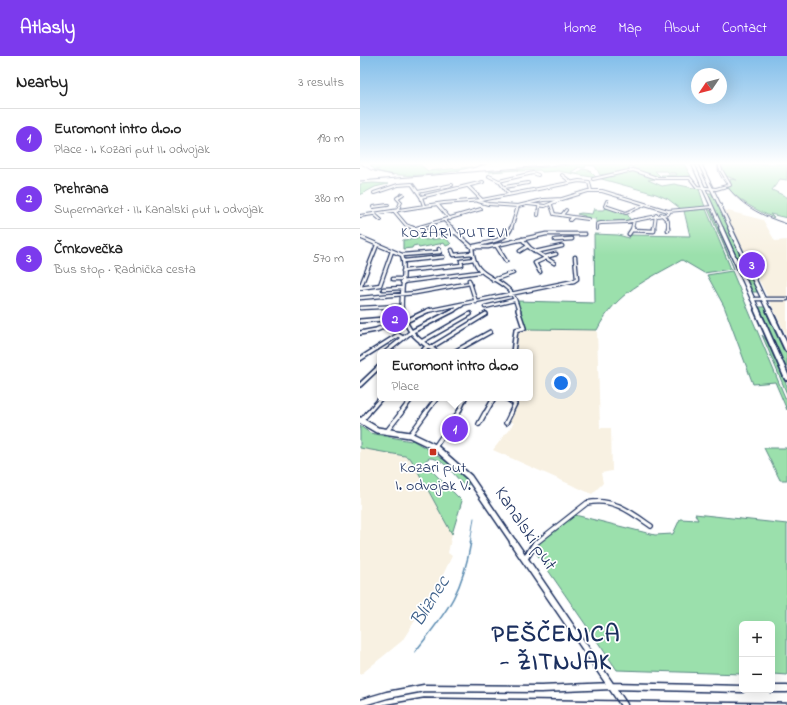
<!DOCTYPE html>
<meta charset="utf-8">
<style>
body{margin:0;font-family:"Indie Flower",sans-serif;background:#f6f6f6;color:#222}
.controls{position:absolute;right:12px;bottom:12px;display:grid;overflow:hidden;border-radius:6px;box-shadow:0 4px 16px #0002}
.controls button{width:36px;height:36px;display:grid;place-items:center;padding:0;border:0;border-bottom:1px solid #e0e0e0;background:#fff;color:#222;font:20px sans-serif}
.compass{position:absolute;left:331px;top:12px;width:36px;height:36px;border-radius:50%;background:#fff;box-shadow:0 4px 16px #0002;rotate:235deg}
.you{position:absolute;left:201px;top:327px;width:14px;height:14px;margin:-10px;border:3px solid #fff;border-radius:50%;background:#1a73e8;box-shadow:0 0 0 6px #1a73e833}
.badge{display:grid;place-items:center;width:26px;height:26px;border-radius:50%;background:#7c3aed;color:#fff;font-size:13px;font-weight:700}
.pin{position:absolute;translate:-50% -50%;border:2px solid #fff;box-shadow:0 1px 4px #0006}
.popup{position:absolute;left:17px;top:293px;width:156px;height:52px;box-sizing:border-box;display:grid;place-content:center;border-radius:6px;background:#fff;filter:drop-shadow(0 1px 3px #0005);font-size:13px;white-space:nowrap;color:#767676}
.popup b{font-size:15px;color:#222}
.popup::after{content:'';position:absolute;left:50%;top:100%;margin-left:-8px;border:8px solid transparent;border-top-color:#fff}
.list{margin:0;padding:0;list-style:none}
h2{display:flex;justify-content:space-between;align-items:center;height:52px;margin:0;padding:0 16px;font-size:17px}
h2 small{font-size:13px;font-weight:400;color:#767676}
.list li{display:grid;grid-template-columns:26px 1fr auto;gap:12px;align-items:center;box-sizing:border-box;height:60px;padding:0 16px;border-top:1px solid #e0e0e0}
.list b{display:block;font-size:15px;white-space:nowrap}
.list p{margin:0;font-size:13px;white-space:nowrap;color:#767676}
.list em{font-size:13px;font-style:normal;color:#767676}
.map{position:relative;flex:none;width:427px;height:649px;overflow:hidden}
header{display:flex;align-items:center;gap:24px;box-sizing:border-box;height:56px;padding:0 20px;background:#7c3aed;color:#fff}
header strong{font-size:19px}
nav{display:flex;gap:22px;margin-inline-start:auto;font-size:14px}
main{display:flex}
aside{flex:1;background:#fff}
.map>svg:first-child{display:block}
.built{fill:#f8f1e2}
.green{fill:#9be0ac;stroke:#5b8885}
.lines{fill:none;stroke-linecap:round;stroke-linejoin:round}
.stream-far1{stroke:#5e8eb3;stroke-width:1}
.stream{stroke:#5e8eb3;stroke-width:1.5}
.building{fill:#e9d09f;stroke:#1b2f5e}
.minor-far4-casing{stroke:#1b2f5e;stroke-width:4}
.minor-far3-casing{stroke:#1b2f5e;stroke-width:5}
.minor-far2-casing{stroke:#1b2f5e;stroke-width:6}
.minor-far1-casing{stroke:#1b2f5e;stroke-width:6}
.minor-casing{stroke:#1b2f5e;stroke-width:8}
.tertiary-far1-casing{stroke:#1b2f5e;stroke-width:8}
.tertiary-casing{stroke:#1b2f5e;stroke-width:9}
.secondary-far2-casing{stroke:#1b2f5e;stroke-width:4.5}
.secondary-far1-casing{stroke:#1b2f5e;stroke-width:6}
.secondary-casing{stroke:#1b2f5e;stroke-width:8}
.minor-far4{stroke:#fff;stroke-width:2}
.minor-far3{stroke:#fff;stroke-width:2.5}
.minor-far2{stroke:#fff;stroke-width:3}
.minor-far1{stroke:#fff;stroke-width:3.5}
.minor{stroke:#fff;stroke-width:4.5}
.tertiary-far1{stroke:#fff;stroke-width:5}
.tertiary{stroke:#fff;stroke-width:6}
.secondary-far2{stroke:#fff;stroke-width:2.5}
.secondary-far1{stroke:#fff;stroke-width:3.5}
.secondary{stroke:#fff;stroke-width:4.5}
.tram{stroke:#1b2f5e;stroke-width:1.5}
.rail{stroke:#1b2f5e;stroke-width:1}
.poi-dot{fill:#c8321e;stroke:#fff;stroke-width:1.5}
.labels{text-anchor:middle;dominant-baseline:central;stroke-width:3.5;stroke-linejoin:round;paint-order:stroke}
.far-quarter-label{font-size:15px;letter-spacing:1px;fill:#1b2f5e;stroke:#fff}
.poi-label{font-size:16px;fill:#1b2f5e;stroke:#fff}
.near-street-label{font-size:19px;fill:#1b2f5e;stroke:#fff}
.near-water-label{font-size:20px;font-style:italic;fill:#3c5f89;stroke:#fff}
.near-district-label{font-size:24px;font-weight:bold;letter-spacing:1px;fill:#1b2f5e;stroke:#fff}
</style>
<header>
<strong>Atlasly</strong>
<nav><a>Home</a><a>Map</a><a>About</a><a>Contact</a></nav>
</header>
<main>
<aside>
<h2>Nearby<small>3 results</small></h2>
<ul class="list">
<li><span class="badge">1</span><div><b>Euromont intro d.o.o</b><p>Place · I. Kozari put II. odvojak</p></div><em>190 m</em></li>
<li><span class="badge">2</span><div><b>Prehrana</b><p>Supermarket · II. Kanalski put I. odvojak</p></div><em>380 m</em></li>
<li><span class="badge">3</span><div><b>Črnkovečka</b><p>Bus stop · Radnička cesta</p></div><em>570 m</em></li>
</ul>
</aside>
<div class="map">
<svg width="427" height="649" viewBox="0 0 427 649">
<rect width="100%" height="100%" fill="#fff"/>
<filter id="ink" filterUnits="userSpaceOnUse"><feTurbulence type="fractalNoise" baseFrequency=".025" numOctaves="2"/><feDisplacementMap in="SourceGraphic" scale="8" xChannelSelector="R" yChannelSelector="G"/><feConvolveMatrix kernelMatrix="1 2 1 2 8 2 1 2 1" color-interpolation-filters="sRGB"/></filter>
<g filter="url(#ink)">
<path class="built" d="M59 108H155L124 110 117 109 112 111 68 115Z
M364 154 403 164 415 185 427 184V280Z
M166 273 237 274 240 372H251L252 415 241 417 243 427 232 438 133 394 154 367 148 365 153 359 156 347 147 342H170V296H154L157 275Z
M0 392 45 400 51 403 92 478 88 497 92 500 79 527 42 585 0 619Z"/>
<path class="green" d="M15 108H59L68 115 112 111C82 119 44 123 14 115L19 113 15 114 10 109Z
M223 108H269L272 111 278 108H324L331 120 303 121 301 119H317L316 117H309L307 115H295L301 121 298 122 272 113V110L269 111 271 114 240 119 235 110 226 109 225 112 217 111 218 112 211 116 217 117 222 113 229 114 237 122 198 115 182 116 180 114 160 115 157 114 129 116Z
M361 108H427V124L420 123 412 134 427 141V162L410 158 414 162C396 154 380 146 367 131L371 130 370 123 377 124 366 120 361 110Z
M275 115 295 123 288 124 302 130 314 128 339 133 345 151 321 153 308 143 296 138 238 122Z
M13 127 28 128 15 131 0 139V128Z
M347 137H351L358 149 398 236H393Z
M234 152V154H243L247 152 267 157 270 164 236 167V163L224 162 225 160 217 158 221 157 232 158Z
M346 153 371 213 344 217 322 204C287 224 256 236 237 274L166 273 157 245 235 247 234 178 258 179 269 182 270 179 330 180 324 155Z
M348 153 351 155 374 213Z
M64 180 65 184 86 182 91 188 86 190 84 187 59 192 57 189 53 190 52 192 43 193V184L57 183 58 181Z
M372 215 427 346V354L415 326 393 328 364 250 347 219Z
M398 251H405L427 298V317Z
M402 279 408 286 427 330V338Z
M0 370 10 377 51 385 52 384 69 394 68 396C83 401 96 412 108 425V430L106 431C94 421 86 402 69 402L65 405 66 409 102 445 92 478 51 403 45 400 0 392Z
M404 392H427V424H420Z
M335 458 427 468V619L412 618V568H382V618L257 614 172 491 215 459 295 479 313 478 320 463 338 464Z"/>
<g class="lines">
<path class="stream-far1" d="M110 487 114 462"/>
<path class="stream" d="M55 596C86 556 102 539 111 486"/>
</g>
<path class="building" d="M96 366 103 369 96 379 88 377Z"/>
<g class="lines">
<defs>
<path id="minor-far4" d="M202 119 211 126
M129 120 139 125 149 138
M233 123 273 114 297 122H330L337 131 356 133 370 129 360 112V108
M139 125 173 117 178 119
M108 130 122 144
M145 131 168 127
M58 136 92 129
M14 137 38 129 52 128 61 141 64 150
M61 141 123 126
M118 145 128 148 158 150 183 144 202 143 228 135H242L308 155 352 151
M247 145 245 150 266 157 284 149
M77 148 90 163
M168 148 185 150 202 143
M191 149 194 158 213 161 210 164
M13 151 28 149
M37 155 41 146 37 142 43 138
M35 156 46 169 56 173
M14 158 21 164
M301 158 308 165V173
M178 159 179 151
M202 159 206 154
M0 160 84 147 122 144 219 125 229 126 231 135
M213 161 228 163
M85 165 93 173
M56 172 121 153
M151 173 158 150
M237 173V168L241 167 266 166 308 158 310 155
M272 173 274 164
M294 173 296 159"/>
<path id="minor-far3" d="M52 172 70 176 96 177 112 191C114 221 130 217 148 233 155 238 156 248 159 255
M92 172 96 177
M308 172V174
M272 174 294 175V172
M269 178 273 172
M0 181 42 199C47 214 40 238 42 255
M162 183 170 192 194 207
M195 184 212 183
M136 189 146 205
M114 190C125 187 147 185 151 172
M112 191H128L186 178H225
M92 194 94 199 112 197
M160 195 168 190
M175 196 202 190
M42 199 80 196 79 193
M185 201 196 198
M44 205 83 201
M43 215 102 209 101 205 114 203
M180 216 175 207 186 202
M33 223H42
M133 224 153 217
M42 226 119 216
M110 227 116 246
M0 232 20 229 32 195
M0 232 17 189
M23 233 42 232
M0 242 55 237 110 227 109 224
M392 243H427
M125 251 154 244
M0 252 41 250
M67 255 214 225 217 223 215 201
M92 255 102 249"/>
<path id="minor-far2" d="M42 254C45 275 60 286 77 296
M0 265 24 263 26 264 25 270
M44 266 69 254
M0 277 16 274 43 263
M61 286 110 258
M70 292 126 258
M26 296 51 276 94 254
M62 296 67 290
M94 296 130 276
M153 296 156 274 164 272 158 254
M0 303 38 279 43 282
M0 329 20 310
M146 342 155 348 150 358
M7 358 21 342
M40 358 52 342
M65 358 77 342
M98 358 105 342
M125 358 134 342"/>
<path id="minor-far1" d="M1 365 8 357
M146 367 151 357
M119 368 125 357
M27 375 41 357
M50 379 66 357
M75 391 98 357
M176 487 227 447C252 441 271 456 291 470"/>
<path id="minor" d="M165 503 176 486"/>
<path id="tertiary-far1" d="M0 364 17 374 50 379 75 391 109 421 154 487"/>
<path id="tertiary" d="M153 486 264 649
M412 633H427
M0 647 27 639 64 632 181 633 252 630 382 633"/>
<path id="secondary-far2" d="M333 108 362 173
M340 108 371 173"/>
<path id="secondary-far1" d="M361 172 398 255
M370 172 409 255"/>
<path id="secondary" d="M397 254 427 322
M409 254 427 293"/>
</defs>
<use href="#minor-far4" class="minor-far4-casing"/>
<use href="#minor-far3" class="minor-far3-casing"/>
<use href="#minor-far2" class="minor-far2-casing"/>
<use href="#minor-far1" class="minor-far1-casing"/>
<use href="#minor" class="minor-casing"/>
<use href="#tertiary-far1" class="tertiary-far1-casing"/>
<use href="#tertiary" class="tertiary-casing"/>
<use href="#secondary-far2" class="secondary-far2-casing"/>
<use href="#secondary-far1" class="secondary-far1-casing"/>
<use href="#secondary" class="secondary-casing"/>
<use href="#minor-far4" class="minor-far4"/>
<use href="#minor-far3" class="minor-far3"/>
<use href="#minor-far2" class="minor-far2"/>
<use href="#minor-far1" class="minor-far1"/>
<use href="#minor" class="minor"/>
<use href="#tertiary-far1" class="tertiary-far1"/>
<use href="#tertiary" class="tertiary"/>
<use href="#secondary-far2" class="secondary-far2"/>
<use href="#secondary-far1" class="secondary-far1"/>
<use href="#secondary" class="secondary"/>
<path class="tram" d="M24 649 64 642 427 647"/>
<path class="rail" d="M1 108 11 114 33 119
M358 108C357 115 360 119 364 125 378 149 402 160 427 168
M112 112 126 108
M0 125 209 108"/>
</g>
</g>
<linearGradient id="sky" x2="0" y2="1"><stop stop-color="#82beea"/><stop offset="0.54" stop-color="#fff"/><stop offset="1" stop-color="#fff" stop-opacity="0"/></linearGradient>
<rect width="427" height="199" fill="url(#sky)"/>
<rect class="poi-dot" x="69" y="392" width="8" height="8" rx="2"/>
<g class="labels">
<g class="far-quarter-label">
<text x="95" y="177">KOZARI PUTEVI</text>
</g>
<g class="poi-label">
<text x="73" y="412">Kozari put<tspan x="73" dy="18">I. odvojak V.</tspan></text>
</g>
<g class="near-street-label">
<text transform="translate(165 473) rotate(56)">Kanalski put</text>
</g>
<g class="near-water-label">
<text transform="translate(71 546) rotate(-58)">Bliznec</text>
</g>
<g class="near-district-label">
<text x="196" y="579">PEŠČENICA<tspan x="196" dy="28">- ŽITNJAK</tspan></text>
</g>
</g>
</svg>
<div class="controls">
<button>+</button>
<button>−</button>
</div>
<svg class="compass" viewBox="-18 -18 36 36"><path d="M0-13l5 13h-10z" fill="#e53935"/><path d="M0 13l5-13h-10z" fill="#767676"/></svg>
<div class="you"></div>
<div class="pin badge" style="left:95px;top:373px">1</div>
<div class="popup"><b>Euromont intro d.o.o</b>Place</div>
<div class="pin badge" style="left:35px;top:263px">2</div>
<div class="pin badge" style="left:392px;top:209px">3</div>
</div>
</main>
